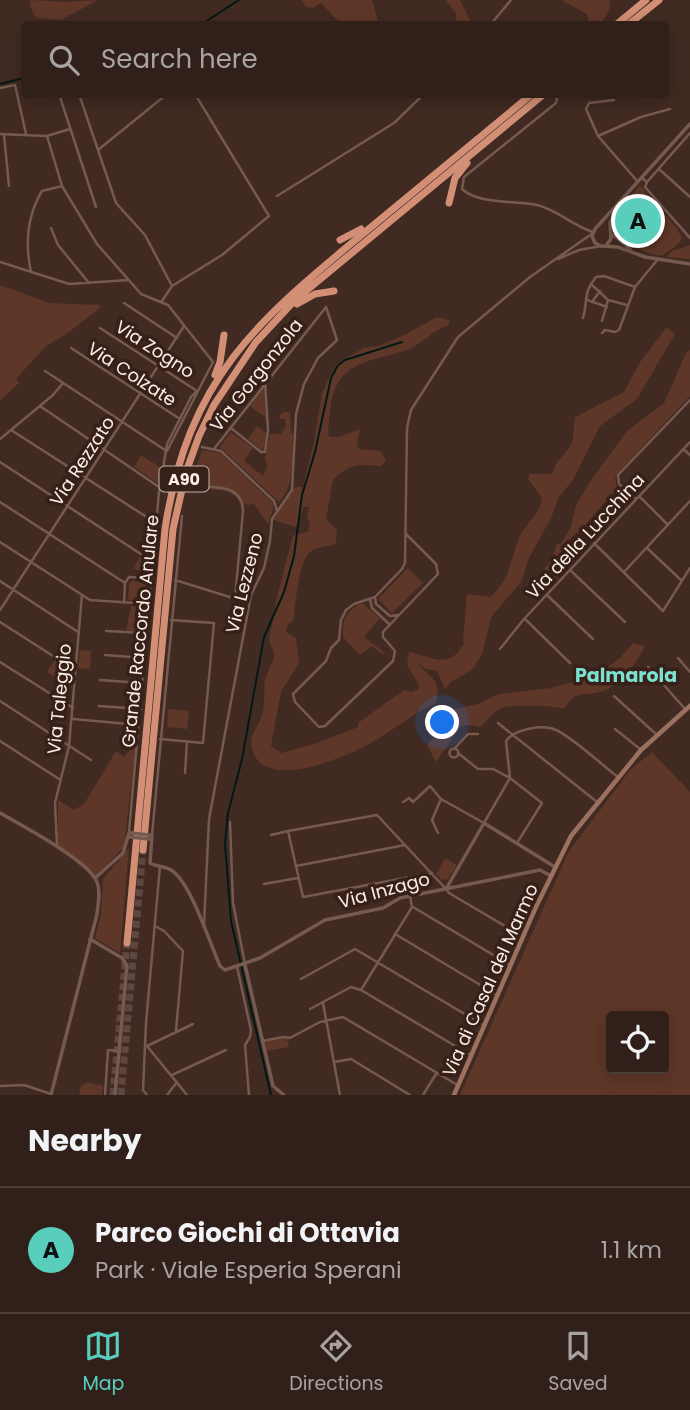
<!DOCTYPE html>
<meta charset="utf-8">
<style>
body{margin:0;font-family:Poppins,sans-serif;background:#3d2d27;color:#f1f3f6}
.controls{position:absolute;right:21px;bottom:21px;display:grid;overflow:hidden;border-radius:7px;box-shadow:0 4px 18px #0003}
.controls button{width:63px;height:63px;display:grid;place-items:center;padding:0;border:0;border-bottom:2px solid #4c3e39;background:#31201a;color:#f1f3f6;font:35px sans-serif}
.you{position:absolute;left:443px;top:723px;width:24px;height:24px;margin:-18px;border:5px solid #fff;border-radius:50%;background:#1a73e8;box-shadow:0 0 0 10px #1a73e833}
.badge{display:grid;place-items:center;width:46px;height:46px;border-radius:50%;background:#5acebd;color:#111;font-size:23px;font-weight:700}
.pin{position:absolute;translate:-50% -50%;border:4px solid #fff;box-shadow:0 2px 7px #0006}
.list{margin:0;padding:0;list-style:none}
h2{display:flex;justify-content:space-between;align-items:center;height:91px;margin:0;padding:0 28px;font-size:30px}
h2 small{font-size:23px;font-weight:400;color:#a8a3a2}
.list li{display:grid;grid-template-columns:46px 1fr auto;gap:21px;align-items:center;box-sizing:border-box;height:126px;padding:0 28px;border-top:2px solid #4c3e39}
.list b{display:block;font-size:26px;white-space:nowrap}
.list p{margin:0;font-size:23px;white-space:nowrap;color:#a8a3a2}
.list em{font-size:23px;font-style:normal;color:#a8a3a2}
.icon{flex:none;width:38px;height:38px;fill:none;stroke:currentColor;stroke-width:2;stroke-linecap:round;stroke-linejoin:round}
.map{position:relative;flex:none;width:690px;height:1095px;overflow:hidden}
.search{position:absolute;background:#31201a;box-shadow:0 4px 18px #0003;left:21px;right:21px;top:21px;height:77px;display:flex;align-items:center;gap:18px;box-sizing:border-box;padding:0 24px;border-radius:7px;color:#a8a3a2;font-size:26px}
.sheet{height:217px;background:#31201a}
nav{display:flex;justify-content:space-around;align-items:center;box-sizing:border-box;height:98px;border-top:2px solid #4c3e39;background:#31201a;font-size:19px;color:#a8a3a2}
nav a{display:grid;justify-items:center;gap:4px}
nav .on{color:#5acebd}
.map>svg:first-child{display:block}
.green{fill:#5e3728;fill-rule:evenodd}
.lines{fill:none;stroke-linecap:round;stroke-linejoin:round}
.stream{stroke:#001915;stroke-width:2}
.motorway-tunnel{stroke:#5d4740;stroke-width:7;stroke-dasharray:7 3.5;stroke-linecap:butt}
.minor{stroke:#765a4f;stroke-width:2.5}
.tertiary{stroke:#765a4f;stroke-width:3.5}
.secondary{stroke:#9c705f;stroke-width:4.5}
.motorway{stroke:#d38f76;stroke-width:7}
.tertiary-bridge{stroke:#765a4f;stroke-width:3.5}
.labels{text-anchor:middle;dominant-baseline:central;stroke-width:7;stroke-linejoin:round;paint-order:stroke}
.shield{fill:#362018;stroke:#c1b0a9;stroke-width:2}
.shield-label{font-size:16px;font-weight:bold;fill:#fdede7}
.street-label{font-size:18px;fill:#fdede7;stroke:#362018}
.neighbourhood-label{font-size:19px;font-weight:bold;fill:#7be2d2;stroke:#362018}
</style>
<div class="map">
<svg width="690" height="1095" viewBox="0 0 690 1095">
<rect width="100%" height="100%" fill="#412a22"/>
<path class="green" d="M31 0 65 2 98 0 61 20 36 18 30 7Z
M301 0H372L379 24H341L321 3 313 8 306 7Z
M446 0H460L472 24H455L456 14Z
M561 0H609L610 9 601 24H589L587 14Z
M640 185 677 229 682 238C680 246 668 250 662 256 643 252 625 247 613 231L614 218Z
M690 245V259L666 257 672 251Z
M0 285 49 303 100 305V308L65 335 46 346 16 379 19 383 0 401Z
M437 317 449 320V325C433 330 422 344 407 350 371 362 338 360 331 405 330 416 327 428 329 437H339L360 429 357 444 359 449 381 451 386 461 381 466C359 464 350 463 333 480L326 519 337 530 336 544C328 547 322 546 315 549 298 554 296 605 293 621L288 624 286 632 296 638 299 663 281 692 271 746 281 753 317 743 358 727V723L404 690 411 692 419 689V685L407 665 409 652C432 657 449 670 464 644L463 640 467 594 490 597C512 578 509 560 520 536 526 523 541 513 542 498L528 479 530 474H552L556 464 572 444 575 417 624 392 640 362 667 327 675 334 637 399 600 426 573 480 559 497 551 518 528 560 522 581 491 617 483 652 473 669 451 682 445 689 437 671 425 669 416 662C429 678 442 678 436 703 411 714 391 733 367 745 343 758 262 793 252 748 249 736 257 728 261 718 266 707 263 693 265 681 267 671 272 664 275 656L269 640 278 593 293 535 308 532 310 522 307 519 309 507H304C299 514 301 521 296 527L273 520 295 487H303L314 442 322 393 336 364 364 348 379 346 406 334Z
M690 350V396L618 473 615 477 617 488 581 530C568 537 565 546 566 560L561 565 558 578H546L542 572 551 560 557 544H561L571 527 576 505 591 480 627 431 664 403 686 353Z
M264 387 266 418 250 406Z
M283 412H290L291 433 293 434C292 457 296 484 279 502L220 447 231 432 253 448 244 461 263 476 267 467 265 458 270 434H281L286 425 285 419H280L279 416Z
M257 426 266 433 263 451 248 439Z
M202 450 220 453 273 503V510L268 524 254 504 242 505C234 486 209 490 192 489L191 482Z
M141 455 161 468 158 483 134 467Z
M141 556 150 562 149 576 133 568Z
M408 568 423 583 392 613 378 599Z
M132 581 149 582 147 602 128 600 129 584Z
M359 604H363L380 618 364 637 384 652 383 655 372 646 360 655 343 637C342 621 345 613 359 604Z
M131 606 144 607 147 609 145 632 126 630Z
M633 643 645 646C637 661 624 681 608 689 588 699 577 686 564 709 555 705 511 704 502 708 493 712 487 720 481 727L469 725 461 726 436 762 427 745 452 717 455 709 478 704 499 694 551 688 595 676 620 658Z
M80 650 91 651 90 669 78 668Z
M55 659 73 671 72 688 47 672Z
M168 709 189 711 187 729 167 727Z
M136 743 124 847 96 875 58 846V800L74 810 84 804 116 751 124 757Z
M652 752 690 792V1095H460L569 851 631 769ZM611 1016H664V1069H611Z
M129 848 120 953 95 938 101 914 103 879Z
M445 858 457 865 448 879 442 880 436 874Z
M287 1038 289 1047 267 1051 265 1042Z
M87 1082 103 1086 102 1095H79L81 1086Z"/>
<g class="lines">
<path class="stream" d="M202 24 239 0
M0 84 24 78
M271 1095 231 921 225 843 228 813 242 759 264 637 284 592 294 556 302 495 315 452 331 378 338 365 345 360 402 342"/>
<path class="motorway-tunnel" d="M113 1095 127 943
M121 1095 143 850"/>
<path class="minor" d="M491 24 511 0
M0 88 15 85 26 134
M59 94 96 207
M86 94 80 97 116 203 145 235 172 286
M554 94 557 99 556 103 464 177 462 189C477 204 517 201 537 205 558 210 573 226 593 232
M614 100 589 103 586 109 598 136 638 182
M0 134 47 136 70 129
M4 135 9 186
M47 136 62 186 97 244 141 294 168 305 213 362 167 451
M598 136 641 117 670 109
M98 150 167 94
M659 169 690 197
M642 178 647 182 690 133
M647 182 645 187 690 238
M277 196 394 123 424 94
M51 228 58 245 89 283
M558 259 579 250 601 246
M0 262 69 284 129 280
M31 272C25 244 27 216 42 191L62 186
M591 284 608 300
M586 299 592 302 600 291
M162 301 172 286 222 255 269 216 195 94
M593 302 607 307
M124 303 177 338
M583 318C588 301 583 292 596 277L604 276 635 287
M602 321 608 300 627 305
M100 328 197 391
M602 333 605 330 615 332 619 330 635 287 658 259
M71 348 180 419
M45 371 165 450
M40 406 159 487
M231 428 261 452H265L268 430 265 382
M11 430 156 523
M0 439 53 395 63 383
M202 447 221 451 274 501 277 511
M214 449 326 307
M683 449 690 455
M0 462 153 562
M192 486C214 488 242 483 243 511L235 598
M639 496 668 525
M636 499 619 484 618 475 690 400
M0 502 125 583
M0 542 90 600 150 604
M594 543 663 611 690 568
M647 548 682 581
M570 570 625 622
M624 572 690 501
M175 580 249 603
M0 581 78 632
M548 596 593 639
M375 597 354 604 346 610 341 620 339 640 331 648 326 661 293 694 295 702 319 727 325 726 393 661 395 651 383 637V632L438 574 436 564 406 534
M370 600 372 608 389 624
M124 603 125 583 129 577 151 578
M0 610 184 326
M398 615 390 616 376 604 375 597 402 569 405 563 407 428 411 410 458 337 530 277 593 233
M525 619 570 663
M0 622 75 670
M106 631 147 633
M500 649 524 619 690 442
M105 655 144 658
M678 658 690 672
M0 662 73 708
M648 667 685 709
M100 680 142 683
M614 696 657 735
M0 701 91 760
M99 706 141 709
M73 719 139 725
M498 723 597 802
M615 729 640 749
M160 739 203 743 214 623 171 620
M0 741 59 779
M449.5 753a4.5 4.5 0 1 1 9 0a4.5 4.5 0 1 1-9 0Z
M454 749 468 734H478
M458 753 478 769H493L510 778 542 803 517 843
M185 773 187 741
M403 802 409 798 413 802 430 786 441 799 484 823 510 778 506 741C514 729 543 724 556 730 572 737 602 765 618 777
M230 822 233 903 245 964
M129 832 159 492 167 444 191 397 197 391
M438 833 432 820 441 799
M152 835 182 516
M271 835 288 831
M57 845 55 803 69 746 82 595
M296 866 405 845
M432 873 303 897 288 831 377 815 446 889 449 893 522 936
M264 884 298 878
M413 907 510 965
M204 925 209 819 251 595 264 568 270 541 272 519 292 490 296 414 304 384 318 358 337 340 326 307
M155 926 164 931 183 951 176 1031
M395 934 497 995
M237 967 251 1030 250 1037 245 1045 249 1095
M301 979 355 949 485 1026
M361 990 472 1056
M323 1003 340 1095
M310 1009 351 987 361 990 412 907 410 896
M263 1041 283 1037 290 1038 320 1022 343 1017 459 1086
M147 1046 187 1095
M147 1046 193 1024
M334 1062 351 1059 410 1095
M172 1075 226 1050
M0 1086 24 1085 51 1094
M105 1095 108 1050 120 1051
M147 1095 143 1090 146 1023 160 866
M167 1095 177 1082
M423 1095 436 1074"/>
<path class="tertiary" d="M690 124 595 229 592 236 595 243 601 246 618 247 645 257 690 264
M612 234 630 249
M607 244 611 239 610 223 615 210
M0 813C21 825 89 861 97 882 101 892 98 904 97 914L51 1095
M149 835H152L150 863C157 867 165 866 171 870 191 882 210 944 220 966L225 970 260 958 325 920 383 908 400 898 540 870 551 876
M95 878 123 853 129 833H131
M446 889 484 823 555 867
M90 939 122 958 127 966 115 1095
M245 965 273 1086 284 1095"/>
<path class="secondary" d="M454 1095 535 909 571 836 641 750 690 706"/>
<path class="motorway" d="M617 24 646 0
M629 24 659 0
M449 203 455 178 467 163
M340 240 361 229
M297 304 315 294 334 291
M215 375 220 362 224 335
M143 850 173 529 186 472 199 436 214 405 256 342 295 300 544 94
M127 943 165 529C189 373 261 318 376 223 428 180 480 137 532 94"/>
<path class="tertiary-bridge" d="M131 833 149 835
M130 837 149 839"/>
</g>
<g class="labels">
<rect class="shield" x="159.5" y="466.5" width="49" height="25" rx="5"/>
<g class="shield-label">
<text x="184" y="479">A90</text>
</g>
<g class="street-label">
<text transform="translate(155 349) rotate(33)">Via Zogno</text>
<text transform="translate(132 374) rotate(33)">Via Colzate</text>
<text transform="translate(256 375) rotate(-52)">Via Gorgonzola</text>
<text transform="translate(82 461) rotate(-57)">Via Rezzato</text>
<text transform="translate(585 536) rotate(-47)">Via della Lucchina</text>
<text transform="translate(244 583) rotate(-76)">Via Lezzeno</text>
<text transform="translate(140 631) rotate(-84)">Grande Raccordo Anulare</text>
<text transform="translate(59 699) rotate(-84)">Via Taleggio</text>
<text transform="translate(384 890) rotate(-15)">Via Inzago</text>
<text transform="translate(490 980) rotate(-66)">Via di Casal del Marmo</text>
</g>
<g class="neighbourhood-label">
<text x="626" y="675">Palmarola</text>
</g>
</g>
</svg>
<div class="controls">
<button><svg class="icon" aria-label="locate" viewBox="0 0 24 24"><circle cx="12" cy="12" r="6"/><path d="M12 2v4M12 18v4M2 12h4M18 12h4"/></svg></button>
</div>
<div class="you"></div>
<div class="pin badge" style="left:638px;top:221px">A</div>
<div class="search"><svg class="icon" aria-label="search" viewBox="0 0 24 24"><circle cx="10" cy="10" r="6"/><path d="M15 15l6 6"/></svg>Search here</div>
</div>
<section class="sheet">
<h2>Nearby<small></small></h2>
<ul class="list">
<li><span class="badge">A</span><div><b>Parco Giochi di Ottavia</b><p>Park · Viale Esperia Sperani</p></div><em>1.1 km</em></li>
</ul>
</section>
<nav>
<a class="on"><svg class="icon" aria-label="map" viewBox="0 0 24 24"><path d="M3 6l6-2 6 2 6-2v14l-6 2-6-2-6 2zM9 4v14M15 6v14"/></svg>Map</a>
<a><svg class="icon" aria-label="directions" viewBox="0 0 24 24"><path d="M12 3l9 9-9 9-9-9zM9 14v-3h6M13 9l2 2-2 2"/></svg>Directions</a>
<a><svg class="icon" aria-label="saved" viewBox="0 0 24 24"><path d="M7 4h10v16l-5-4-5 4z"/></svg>Saved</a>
</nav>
